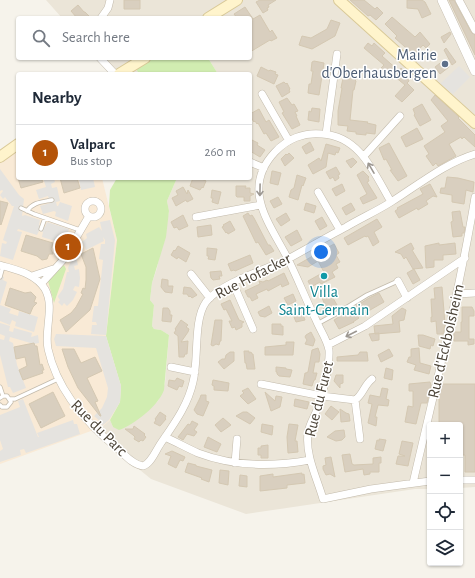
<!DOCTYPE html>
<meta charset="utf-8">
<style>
body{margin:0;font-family:"Alegreya Sans",sans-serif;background:#f6f6f7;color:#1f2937}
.controls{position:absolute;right:12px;bottom:12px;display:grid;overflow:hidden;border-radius:4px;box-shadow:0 1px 3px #0004}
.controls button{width:36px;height:36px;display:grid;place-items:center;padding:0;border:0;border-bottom:1px solid #e0e1e3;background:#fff;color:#1f2937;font:20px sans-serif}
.you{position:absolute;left:321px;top:252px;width:14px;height:14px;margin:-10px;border:3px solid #fff;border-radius:50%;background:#1a73e8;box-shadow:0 0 0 6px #1a73e833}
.badge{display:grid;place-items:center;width:26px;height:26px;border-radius:50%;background:#b45309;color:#fff;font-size:13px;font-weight:700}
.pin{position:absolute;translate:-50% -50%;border:2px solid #fff;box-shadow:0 1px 4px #0006}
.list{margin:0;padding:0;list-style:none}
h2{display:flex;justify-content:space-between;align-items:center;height:52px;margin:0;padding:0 16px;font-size:17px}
h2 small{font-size:13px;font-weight:400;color:#747a83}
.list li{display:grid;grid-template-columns:26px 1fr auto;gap:12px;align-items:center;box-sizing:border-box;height:56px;padding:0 16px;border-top:1px solid #e0e1e3}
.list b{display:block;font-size:15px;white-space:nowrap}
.list p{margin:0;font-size:13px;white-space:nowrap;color:#747a83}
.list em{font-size:13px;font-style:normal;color:#747a83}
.icon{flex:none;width:22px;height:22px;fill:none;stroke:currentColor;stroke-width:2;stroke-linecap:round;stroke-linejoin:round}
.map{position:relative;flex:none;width:475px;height:578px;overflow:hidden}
.search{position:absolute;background:#fff;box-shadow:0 1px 3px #0004;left:16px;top:16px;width:236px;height:44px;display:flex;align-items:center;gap:10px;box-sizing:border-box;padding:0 14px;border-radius:4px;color:#747a83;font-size:15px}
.panel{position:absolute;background:#fff;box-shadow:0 1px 3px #0004;left:16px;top:72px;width:236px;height:108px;border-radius:4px}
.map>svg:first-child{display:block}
.residential{fill:#ebe5d8}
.commercial{fill:#f9ead6}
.green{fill:#d1edb1}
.parking{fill:#e5e3df}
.building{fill:#d9cfbf;stroke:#d4c8b2}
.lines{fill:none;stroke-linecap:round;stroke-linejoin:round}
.service-casing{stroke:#c3bbac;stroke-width:5}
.minor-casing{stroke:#c3bbac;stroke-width:8}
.tertiary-casing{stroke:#c3bbac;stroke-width:10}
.secondary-casing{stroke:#d9c998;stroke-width:12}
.service{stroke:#fff;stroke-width:3.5}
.minor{stroke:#fff;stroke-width:7}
.tertiary{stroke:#fff;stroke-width:9}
.secondary{stroke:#fff4cc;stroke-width:10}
.oneway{stroke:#9d9892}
.service-dot{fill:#5c6f8a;stroke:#fff;stroke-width:1.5}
.culture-dot{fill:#0f9aa8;stroke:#fff;stroke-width:1.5}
.labels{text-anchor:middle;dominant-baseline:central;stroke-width:3;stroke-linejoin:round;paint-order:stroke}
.service-label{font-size:16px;fill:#4e5e75;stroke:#fff;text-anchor:end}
.street-label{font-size:16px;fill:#4c4438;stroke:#fff}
.culture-label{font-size:16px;fill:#0d838f;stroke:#fff}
</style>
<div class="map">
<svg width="475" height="578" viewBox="0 0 475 578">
<rect width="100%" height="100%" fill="#f6f3eb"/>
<path class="residential" d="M46 0H475V487L460 488V425H430V489H415L246 514 151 479 91 430 102 427 110 420 113 427 128 425 133 422 158 401 165 383 169 335 161 330 154 329 152 326 154 305 150 300 152 283 157 268 169 212 167 201 177 178H250V74H218L208 58H250V18H62Z
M98 58H151L136 68 138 72 134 74H113Z"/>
<path class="commercial" d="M18 147V178H102L117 240 106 336 121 386 120 402 110 420 102 427 0 464V159Z"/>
<path class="green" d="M151 58H208L218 74H134L138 72 135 68Z
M117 178H177L167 201 169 211 166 237 152 283 150 300 154 305 152 326 154 329 161 330 169 335 164 390C159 405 134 425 119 430L113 427 110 420 120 402 121 386 106 336 117 240 109 206 110 190Z
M64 265 66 269 54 303 48 281 53 274Z"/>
<path class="parking" d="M459 66 470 77 453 94 440 84Z
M0 169 19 195 24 199 22 216 25 215 40 220 39 225 45 227 47 222 69 229 66 238 63 239 60 248 54 246 55 241 42 237 43 232 39 231 37 235 18 229 17 231 22 232 13 260 0 256 2 243 6 244 7 242 3 240 14 206H12L5 197 3 199 0 195 3 191 2 190 0 191Z
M43 178H54L55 182 51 184 52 188 57 187 60 201 56 202 57 206H58L60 202 72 206 68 221 55 216 56 212 54 211 43 214 40 206 50 203 48 196 39 199 36 190 46 187Z
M82 178H93L95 187 81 190 79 180 82 179Z
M110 220 115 240 106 335 91 334 92 325H97L96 322H92L94 306H98L103 260 99 259 101 244H105V240L103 237 104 241 86 250 82 242 87 238 86 234 99 227 102 231 100 222Z
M76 257 78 265 74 266 75 270 79 269 80 278 79 287 75 286 73 290 77 292 73 300 67 306 64 303 62 306 58 302 60 300 58 297V296L63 289 67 272H69L68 268 72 259Z
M0 276 4 277 3 280 7 282 0 305 11 309 9 313 18 316 19 311 38 317 34 332 15 326 16 322 12 320 10 325 0 321Z
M0 323 10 326 9 331 13 332 14 328 32 333 31 337 38 335 39 343 34 344 10 337 9 341 13 343 17 365 26 388 13 393 10 387H8L0 355V339L4 340 5 336 0 334Z
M56 334 106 336 121 386 120 402 109 420 102 426 101 422 94 416 102 408 107 397 108 388 96 348 56 346 54 339Z
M23 399 38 437H39L37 433 73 420 74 424H77L80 434 26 453 24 449 20 450 21 455 0 462V451L3 449 0 440V415L20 407 18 401Z"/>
<path class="building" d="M124 0H140V9H124Z
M260 0H276L268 5 269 7 267 8 268 10 263 13 256 2Z
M350 0H364L375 9 377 7 383 13 376 20 370 15 368 16Z
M407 0H422L425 2 431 14 422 18 418 9 407 8Z
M449 0H454L471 32 475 35V55Z
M78 5 84 12H85L91 18H77L71 11Z
M245 7 253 19 260 15 270 32 272 30 277 38 271 41 270 40 250 52V18H237L234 14Z
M392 17 415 37 420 32 430 44 426 48 423 45 414 55 395 38 397 36 385 24Z
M331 20 340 23 335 36 312 49 299 45 302 36 311 38 327 29Z
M450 32 451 34 444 43 441 37Z
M368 43 372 46 374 43 385 53 382 56 399 71 401 68 408 75 407 76 409 81 407 83 414 90 402 102 395 96 405 85 394 76 392 78 381 68 384 65 364 48Z
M446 48 456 62 452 65 444 50Z
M444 60 449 67 440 74 435 67Z
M314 61 324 63 319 95 308 93 309 84H311L313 71H311L312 62Z
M261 67 269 71 270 70 276 72 275 74 278 75 274 84 257 76Z
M345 70 356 71 355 80 356 81 354 90H353L350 120 368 122 367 123 376 125 375 134 366 133V135L356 134V132L347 131 348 126 338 125V111L342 88H341L342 83Z
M284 82 286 84 287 83 290 89 289 90 290 92 282 97 276 86Z
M435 95 459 117 458 118 475 135V147L464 137 462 139 461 137 449 144 456 156 438 166 436 163 433 166 426 156 429 154 424 146 445 132 441 126 448 121 431 100Z
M287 98 292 105 294 104 298 111 295 112 297 116H296L300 125 292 129 282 113 284 112 279 102Z
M422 104 431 120 420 126 414 115 415 114 413 109Z
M312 108 320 109 319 122 308 120 309 111 311 112Z
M259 109 266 122 269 120 279 137 271 141 266 133 264 134 258 123 257 124 255 121 254 122 250 116V114Z
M417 128 423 139 406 147 401 137Z
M252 140 258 143 257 145 265 150 260 157 250 151V144Z
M310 142 314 150 306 154 302 147Z
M389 143 407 176 398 181 390 170H392L386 159 384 160 379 148Z
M326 144 340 148 338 153 336 152 335 155 328 153 326 167 313 174 308 165 319 158 321 161Z
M289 153 294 158 285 166 281 159 286 154 287 155Z
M353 158 357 162 351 168 346 161Z
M336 167 340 174 338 175 339 178 335 181 333 177 330 179 326 172Z
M272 171H273L281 173 278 185 270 183Z
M363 171 369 177 368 178 369 181 367 182 377 198 363 204 360 198 367 194 357 175Z
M297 175 306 178 303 186 302 185 298 200 289 197 291 190 294 188Z
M447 177 458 178 474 182 473 192 466 190 464 204 452 202V195L440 193 441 188H445Z
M18 178H41L43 182 21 188Z
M60 178H77L80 188 64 193Z
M193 178H200L206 181 203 188 202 187 200 190 190 186Z
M342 184 345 191 336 196 332 189Z
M430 184 437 197 433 196 426 201 428 204 418 210 417 208 399 218 395 211 398 209 397 208 423 194 420 189Z
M236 186H246L245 188H250V193L254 194 250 196V201H244V197H237L236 196Z
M183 187 187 194 188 190 193 199 187 202 186 200 176 206 172 198 178 195 176 191Z
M212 190 221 192 218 204 212 202 213 198H211Z
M278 197 282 204 274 208 270 201Z
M0 201 8 203 1 225 0 224Z
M306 203 316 206 314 213 304 210Z
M351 203 355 210 346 215 342 208Z
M460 211 463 227H465L464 233H462V236L453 237 451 222 453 221 452 212Z
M248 213 250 216 252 215 254 218 268 245H270L274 251 266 255 258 242 256 243 243 216Z
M286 213 290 220 281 226 276 219Z
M183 215 188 226 179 230 177 227 174 228 171 222Z
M322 217 327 226 320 230 315 221Z
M377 219 382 227 374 232 379 242 373 246 368 236 366 237 365 236 348 245 344 238Z
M230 221 235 230 228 234 227 232 226 233 222 227 224 226 223 225Z
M211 225 212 235 198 237 197 227Z
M297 230 302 240 291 246 285 237Z
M26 235 53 243 51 249 53 254H49L47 259 42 260 37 256 21 251Z
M411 243 414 249 412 250 423 268 413 269 406 257 404 259 401 254 395 252Z
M439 243V245L455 243 456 254 443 255V260H434V267L426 268 425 246Z
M334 244 339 253 336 255 340 262 336 264 338 268 332 272 335 277 321 284 320 282 311 287 308 281 324 272 318 261 308 267 297 265Z
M178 246 190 253 186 262 178 257 177 259 171 255 174 250 175 251Z
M93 248 100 279 90 310 66 332 60 320 71 313 76 307 83 294 81 293 83 288 85 289 86 280V267L81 254Z
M207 248 217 249 215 260 208 259 209 256H207Z
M250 255 253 263 235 271 234 270 231 271 228 264Z
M414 269 420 280 413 284 407 273Z
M221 271 222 276H219L220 279 213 280 211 278 210 272Z
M284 273 289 284 282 287 281 284 268 291 267 289 256 294 258 298 252 301 250 297H248L245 291 260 284 259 281 263 282 267 280 268 281Z
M162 279 168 280V286H173L172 293 165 292 161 287Z
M184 287 191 288 197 295 192 298 190 296 189 297 187 294H183Z
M442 287 445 324 443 334H437L436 321 431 322V317H432L431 299H435L434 288Z
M10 288 25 293 31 292 36 297 34 302 37 303 33 307 30 314 5 305Z
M330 293 337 305 328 309 330 313 325 316 322 310 326 307 322 298Z
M379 293 384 302 358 317 359 318 353 322H354L339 329 334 320 369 298Z
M293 294 296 301 288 305 284 298Z
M230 300 239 320 244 322 242 323V327L236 330 235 327 232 328 229 321H232L226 309 224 310 221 304Z
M269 306 272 313 265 317 260 316 258 312Z
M462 307H472L474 311V316H469V339H474V344L468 345V341H454V332H461V322H462Z
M163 308H168L170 311V315H172L171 322 162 321Z
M402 308 406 310 404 320 399 321 400 332 375 334 374 326 393 324 392 316Z
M302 312 305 320 296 322 294 317Z
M181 320 188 325 186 327 189 329 188 332 181 342 188 341 187 354H185L184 357H179L178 336 174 333 176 330 175 329Z
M215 320H222L221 341H220L219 345 216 344 213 346 211 345Z
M272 324H281V326H283V335L272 334Z
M311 332 315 340 313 346 305 344 307 340 305 337 306 335Z
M379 333V340L372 341 369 334Z
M418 335H423L435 339 433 346 431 345 430 349 419 346Z
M286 342H294L293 355H265V347L286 345Z
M34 343 35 346H37L40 365 42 364 44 370H42L43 373 23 380 19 370 27 366 25 357 16 359 14 347Z
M318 348 320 354 319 362H315L313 373H317L315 380H314L312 386 303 384 305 373H306L308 372 312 350Z
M419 348 420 363 431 366 429 374 414 370 416 365 407 362 409 357H411V349Z
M62 349H74L81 363 95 357 102 371 87 378 98 401 95 402 101 416H100L78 388 68 367Z
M389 349 393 356 381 362 378 355Z
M244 351H249V353L251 352 252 354H253L255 369H247L246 363H245Z
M230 352H234V361L224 369 218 362 222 359H225L226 355Z
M360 352H367L368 361H337V357L358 355Z
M276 367 286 368V369L292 370 290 377 279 376 277 374V372H276Z
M386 368 393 370 392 380 384 378Z
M336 375H343V383L340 384V388L334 381Z
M177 378 184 381 182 387 179 386 177 390 168 386 169 380 175 381Z
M213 380 229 383 228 391 214 390V386L212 385Z
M430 382 431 385 427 403H421L416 424 405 422 408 406 413 407V391H409V384Z
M475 384V472H465V455H460V425H439V396L441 385 443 384Z
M248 388 256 399 248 404 240 396 244 393 242 391Z
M382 388 388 389 386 399 389 400 388 406 378 405 375 417H377L376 426 368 423 372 404 368 403 370 395 380 397Z
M53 392 65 416 41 428 29 404Z
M265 392 275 401 276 396 282 397 280 407 271 411Z
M201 395H206V401L209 402 203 416 197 414 194 410 200 398Z
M295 399 309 402 307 409 294 406Z
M331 406 339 412 332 420 325 414Z
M340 409 346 413 349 414 350 421 341 422Z
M160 412 166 416 165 418 166 419 160 426 154 423 156 420 155 419Z
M243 412H247L255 418 250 424 236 416Z
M223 418 231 425 221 432 215 425Z
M192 421 198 424 194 430 197 432 194 436 187 434 183 440 178 437 188 424 190 425Z
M262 424 273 426 272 435 261 432Z
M289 424 298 425 295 441H297L298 452 288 453 287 437Z
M134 426 145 434 144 435 146 437 143 441 141 440 139 442 134 439 135 437 133 435 125 429H133Z
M344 430 345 437 342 440 336 441 327 437 335 431Z
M208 437 221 444 217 452 204 447Z
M379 439 386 440 383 451 375 449 377 440 379 441Z
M402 441 413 443 408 466 396 464 398 456H405L399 454Z
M268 445V458H261V455H258V448H261V446Z
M172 451 185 457 183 461 180 460 176 468 168 464 171 456 165 454Z
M350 454 352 464 354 465 373 464V458L381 457V463H379V472H370V474L364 475 363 469 345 472 342 455Z
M331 457 335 477 330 474 326 475 323 469V466L326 465 325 458Z
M188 463 196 465V466L212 470 209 482 201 479 202 478 185 472Z
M220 470 229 471 228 485 219 483Z
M302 473V475L304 474 305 483 287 485V488L260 491V476L273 474V477Z
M240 475 247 476V487L239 486Z"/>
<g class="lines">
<defs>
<path id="service" d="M21 208 34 214 80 230
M27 211C33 202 42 202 52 200
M41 229 45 218
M0 277 3 266
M317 324 341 311 367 295 398 281
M0 387 3 396
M0 398 3 396H7L11 402 7 407H2L0 405
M10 399H15L58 379"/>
<path id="minor" d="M459 0 475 30
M101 18 108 8 110 0
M100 58 115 74
M262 94 289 141
M326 134 337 54
M364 156 400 116
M250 162 264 168
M318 192 340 230
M85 209a8 8 0 1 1 16 0a8 8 0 1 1-16 0Z
M391 202C374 173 360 136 322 134 304 132 287 139 275 152 240 189 270 224 288 259 298 279 306 300 316 320 320 330 327 339 329 350 330 363 323 395 318 407 315 416 309 424 308 433 305 455 317 478 323 499L371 489 430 481
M196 217 261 205
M0 265C16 270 35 273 45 289 55 307 44 329 48 349 57 390 86 423 118 449 125 455 133 465 143 466 151 464 156 450 161 443 174 424 188 405 193 382 199 359 193 320 206 302 222 282 265 270 288 259 308 248 327 237 346 227 361 218 377 211 391 202 418 185 445 163 475 154
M191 274 210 298
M32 276 53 269
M398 281 407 298
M233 283 253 329
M41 284 63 260 89 216
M457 294 475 293
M328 345 365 326 465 258
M171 367 195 372
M261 384 322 396 355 400C363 395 364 385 372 379
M355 400 360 439
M165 437C176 442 187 448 198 453 235 467 272 467 310 460
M235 463 237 439
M460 480H475
M413 483C435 388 459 294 475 197"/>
<path id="tertiary" d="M442 0 475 71"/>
<path id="secondary" d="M339 0 475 123
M208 18 237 0
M119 74 145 58
M0 157 18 144"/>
</defs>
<use href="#service" class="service-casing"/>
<use href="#minor" class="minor-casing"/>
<use href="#tertiary" class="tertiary-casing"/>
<use href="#secondary" class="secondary-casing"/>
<use href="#service" class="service"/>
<use href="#minor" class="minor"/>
<use href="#tertiary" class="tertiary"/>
<use href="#secondary" class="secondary"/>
</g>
<defs><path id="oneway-shaft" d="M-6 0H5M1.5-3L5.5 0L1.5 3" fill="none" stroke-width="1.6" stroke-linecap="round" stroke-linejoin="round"/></defs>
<g class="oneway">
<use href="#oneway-shaft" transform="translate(371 168) rotate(-120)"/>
<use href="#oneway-shaft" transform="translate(260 190) rotate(91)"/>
<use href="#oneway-shaft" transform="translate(351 334) rotate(153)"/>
</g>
<circle class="service-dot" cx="445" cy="64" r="4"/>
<circle class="culture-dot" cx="324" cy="276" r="4"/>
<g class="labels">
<g class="service-label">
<text x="437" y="55">Mairie<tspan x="437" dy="18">d'Oberhausbergen</tspan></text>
</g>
<g class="street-label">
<text transform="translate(253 276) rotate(-27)">Rue Hofacker</text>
<text transform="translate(446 341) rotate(-77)">Rue d'Eckbolsheim</text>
<text transform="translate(319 399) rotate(-76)">Rue du Furet</text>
<text transform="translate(99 428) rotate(45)">Rue du Parc</text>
</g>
<g class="culture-label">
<text x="324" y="292">Villa<tspan x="324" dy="18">Saint-Germain</tspan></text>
</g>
</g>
</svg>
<div class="controls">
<button>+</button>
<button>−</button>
<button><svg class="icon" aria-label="locate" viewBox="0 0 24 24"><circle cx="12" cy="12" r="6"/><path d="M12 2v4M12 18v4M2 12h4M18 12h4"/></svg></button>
<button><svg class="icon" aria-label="layers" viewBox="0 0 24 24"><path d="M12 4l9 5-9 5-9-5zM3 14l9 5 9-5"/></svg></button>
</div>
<div class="you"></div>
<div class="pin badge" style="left:68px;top:247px">1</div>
<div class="search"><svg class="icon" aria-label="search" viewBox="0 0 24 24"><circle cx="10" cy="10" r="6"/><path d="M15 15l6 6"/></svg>Search here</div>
<section class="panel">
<h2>Nearby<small></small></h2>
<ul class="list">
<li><span class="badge">1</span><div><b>Valparc</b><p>Bus stop</p></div><em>260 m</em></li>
</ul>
</section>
</div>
